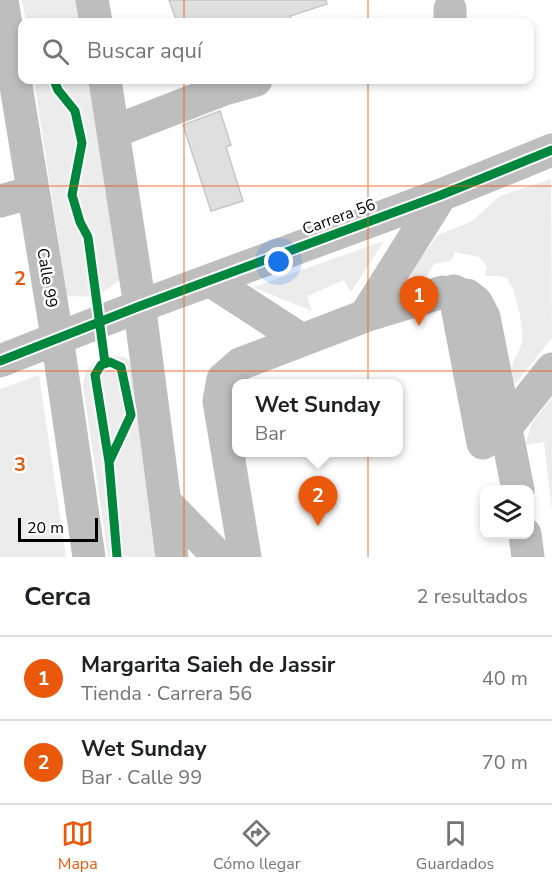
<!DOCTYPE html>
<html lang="es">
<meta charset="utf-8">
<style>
body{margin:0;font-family:"Nunito Sans",sans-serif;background:#f2f2f2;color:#202124}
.controls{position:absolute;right:18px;bottom:18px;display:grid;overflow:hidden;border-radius:12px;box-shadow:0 3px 9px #0003}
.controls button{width:54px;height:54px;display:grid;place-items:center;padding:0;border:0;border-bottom:2px solid #e0e0e0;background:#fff;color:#202124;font:30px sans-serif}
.scale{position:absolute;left:18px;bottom:15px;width:80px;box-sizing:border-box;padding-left:6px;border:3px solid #000;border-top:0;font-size:16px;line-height:21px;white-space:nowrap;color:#000;-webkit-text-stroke:4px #fff;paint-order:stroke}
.you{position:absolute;left:279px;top:262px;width:21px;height:21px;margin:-15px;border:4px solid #fff;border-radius:50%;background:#1a73e8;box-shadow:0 0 0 9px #1a73e833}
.badge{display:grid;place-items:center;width:39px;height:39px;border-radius:50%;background:#ea580c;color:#fff;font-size:20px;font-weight:700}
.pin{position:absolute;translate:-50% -50px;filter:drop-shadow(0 2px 3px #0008)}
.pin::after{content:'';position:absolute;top:32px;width:21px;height:18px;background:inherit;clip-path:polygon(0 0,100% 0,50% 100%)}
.popup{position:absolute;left:232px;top:379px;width:171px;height:78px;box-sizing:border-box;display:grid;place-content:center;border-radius:12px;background:#fff;filter:drop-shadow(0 2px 4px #0005);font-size:20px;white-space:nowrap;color:#757577}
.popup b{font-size:22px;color:#202124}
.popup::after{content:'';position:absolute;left:50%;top:100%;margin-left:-12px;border:12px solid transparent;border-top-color:#fff}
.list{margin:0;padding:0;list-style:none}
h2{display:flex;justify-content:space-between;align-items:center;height:78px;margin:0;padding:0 24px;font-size:26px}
h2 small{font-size:20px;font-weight:400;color:#757577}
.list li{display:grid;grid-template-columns:39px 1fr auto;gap:18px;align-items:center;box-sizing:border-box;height:84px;padding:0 24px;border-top:2px solid #e0e0e0}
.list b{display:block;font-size:22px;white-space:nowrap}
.list p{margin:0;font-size:20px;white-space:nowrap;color:#757577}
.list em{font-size:20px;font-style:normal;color:#757577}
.icon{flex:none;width:33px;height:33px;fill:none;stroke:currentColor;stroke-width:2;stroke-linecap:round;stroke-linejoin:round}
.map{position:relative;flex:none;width:552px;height:557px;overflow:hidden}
.search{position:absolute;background:#fff;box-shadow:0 3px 9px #0003;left:18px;right:18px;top:18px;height:66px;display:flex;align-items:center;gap:15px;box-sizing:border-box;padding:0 21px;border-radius:12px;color:#757577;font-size:22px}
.sheet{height:246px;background:#fff}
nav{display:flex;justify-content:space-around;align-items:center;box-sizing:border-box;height:84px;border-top:2px solid #e0e0e0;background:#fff;font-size:16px;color:#757577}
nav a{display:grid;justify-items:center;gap:3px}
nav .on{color:#ea580c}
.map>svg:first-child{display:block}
.green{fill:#ececec}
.building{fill:#dfdfdf;stroke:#c7c7c7;stroke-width:1.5}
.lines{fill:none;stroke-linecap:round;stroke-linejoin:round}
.minor{stroke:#bebebe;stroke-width:33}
.cycleway-casing{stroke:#fff;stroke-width:13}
.cycleway{stroke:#00873e;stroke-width:9}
.grid{fill:none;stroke:#e8590c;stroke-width:1.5;stroke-opacity:0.55}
.labels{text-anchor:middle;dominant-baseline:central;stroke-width:5;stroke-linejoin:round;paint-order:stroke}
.street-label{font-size:16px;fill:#000;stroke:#fff}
.grid-label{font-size:20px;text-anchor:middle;font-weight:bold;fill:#e8590c;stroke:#fff;stroke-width:5;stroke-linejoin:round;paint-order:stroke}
</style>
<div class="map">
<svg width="552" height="557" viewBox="0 0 552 557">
<rect width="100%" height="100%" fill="#fff"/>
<path class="green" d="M22 0H78L81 22H26Z
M34 80H90L121 279 96 297 67 296Z
M551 179 552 338 516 383 513 381C508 360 518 359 522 341 524 325 516 294 508 279L500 276H485L487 267 479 257 455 252 451 261 434 264 427 276 414 278 410 273 438 235 472 221 500 196Z
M384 241 351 292 344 280 307 296 312 311 253 287Z
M109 355 124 357 132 363 157 557H108L83 385C85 369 92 360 109 355Z
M39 375 66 557H0V389Z
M552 398V511L544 442 525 445 532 423Z"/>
<path class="building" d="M169 0H326L327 4 290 16 292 22H177Z
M220 111 231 145 226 147 243 201 211 211 183 125Z"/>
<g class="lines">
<path class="minor" d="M2 0 57 337 89 557
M92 0 96 22
M450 9V22
M105 80 137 287 172 557
M113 132 224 89 256 80
M0 201 33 192
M211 281 302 340
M454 291 483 443
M365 316 441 195
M0 361 140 306 441 195 552 150
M507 426 552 369
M165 502 219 557
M525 534 528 557
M245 557 219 401 223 379 240 364 365 316 443 292 467 295 476 302 484 317 518 490"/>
<defs>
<path id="cycleway" d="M54 80 58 90 75 111 82 143 72 195 80 222 88 237 105 363
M0 361 140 306 441 195 552 150
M109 462 131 415 121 367 110 362 101 365 95 375 109 462 117 557"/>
</defs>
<use href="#cycleway" class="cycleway-casing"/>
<use href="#cycleway" class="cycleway"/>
</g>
<path class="grid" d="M184 0V22M368 0V22M184 80V557M368 80V557M0 186H552M0 371H552"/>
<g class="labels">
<g class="street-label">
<text transform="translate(339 217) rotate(-20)">Carrera 56</text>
<text transform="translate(47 278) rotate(81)">Calle 99</text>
</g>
</g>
<g class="grid-label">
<text x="20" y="285">2</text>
<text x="20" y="471">3</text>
</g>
</svg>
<div class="controls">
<button><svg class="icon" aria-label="layers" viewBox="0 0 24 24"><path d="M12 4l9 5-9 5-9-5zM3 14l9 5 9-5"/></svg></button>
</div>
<div class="scale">20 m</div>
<div class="you"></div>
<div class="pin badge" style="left:419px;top:326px">1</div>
<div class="pin badge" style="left:318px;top:526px">2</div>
<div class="popup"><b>Wet Sunday</b>Bar</div>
<div class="search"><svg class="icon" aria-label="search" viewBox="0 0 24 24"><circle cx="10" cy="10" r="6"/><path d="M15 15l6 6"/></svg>Buscar aquí</div>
</div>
<section class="sheet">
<h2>Cerca<small>2 resultados</small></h2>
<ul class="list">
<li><span class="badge">1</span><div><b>Margarita Saieh de Jassir</b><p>Tienda · Carrera 56</p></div><em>40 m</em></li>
<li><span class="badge">2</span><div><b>Wet Sunday</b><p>Bar · Calle 99</p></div><em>70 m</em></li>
</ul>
</section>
<nav>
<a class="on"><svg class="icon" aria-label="map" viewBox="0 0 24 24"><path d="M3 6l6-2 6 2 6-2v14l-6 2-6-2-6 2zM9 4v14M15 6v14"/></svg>Mapa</a>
<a><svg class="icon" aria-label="directions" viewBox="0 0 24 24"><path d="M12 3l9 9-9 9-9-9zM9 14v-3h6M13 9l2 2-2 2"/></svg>Cómo llegar</a>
<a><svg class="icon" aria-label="saved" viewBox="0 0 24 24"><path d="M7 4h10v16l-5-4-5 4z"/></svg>Guardados</a>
</nav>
